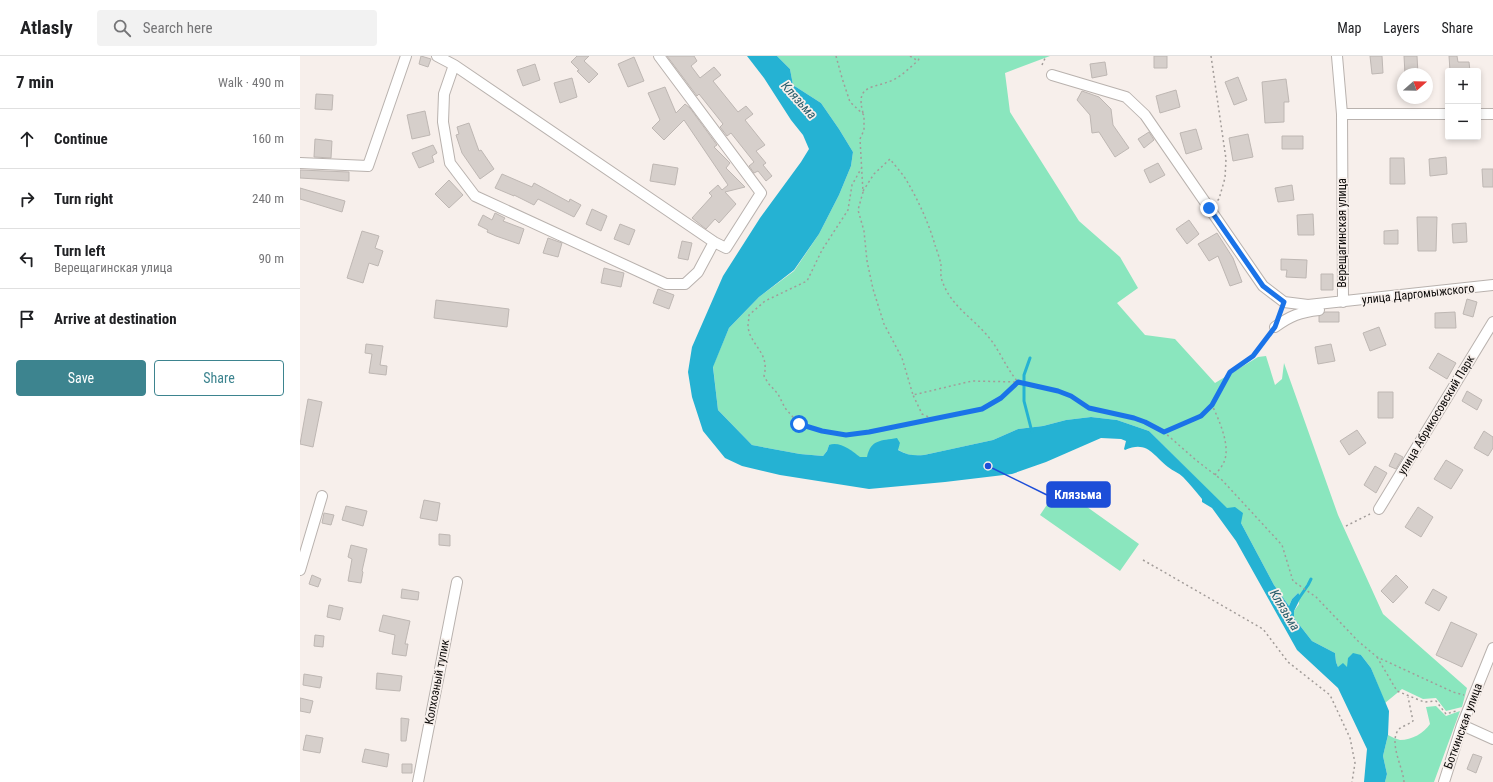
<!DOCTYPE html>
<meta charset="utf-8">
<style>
body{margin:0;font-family:"Roboto Condensed",sans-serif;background:#f2f2f2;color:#202124}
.controls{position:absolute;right:12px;top:12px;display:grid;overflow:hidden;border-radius:4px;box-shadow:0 2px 6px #0003}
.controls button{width:36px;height:36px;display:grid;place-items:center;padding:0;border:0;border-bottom:1px solid #e0e0e0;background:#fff;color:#202124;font:20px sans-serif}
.compass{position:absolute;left:1097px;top:12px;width:36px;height:36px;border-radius:50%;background:#fff;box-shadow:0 2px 6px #0003;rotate:70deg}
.stop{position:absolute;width:12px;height:12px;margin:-9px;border:3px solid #1a73e8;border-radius:50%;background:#fff}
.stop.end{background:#1a73e8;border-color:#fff;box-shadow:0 1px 4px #0008}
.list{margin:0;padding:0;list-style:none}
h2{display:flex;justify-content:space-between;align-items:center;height:52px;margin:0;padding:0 16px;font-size:17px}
h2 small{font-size:13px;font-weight:400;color:#757577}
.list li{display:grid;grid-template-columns:26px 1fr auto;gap:12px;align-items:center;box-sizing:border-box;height:60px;padding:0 16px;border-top:1px solid #e0e0e0}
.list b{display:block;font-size:15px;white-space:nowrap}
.list p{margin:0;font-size:13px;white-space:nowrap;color:#757577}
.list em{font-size:13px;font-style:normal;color:#757577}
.actions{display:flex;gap:8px;padding:12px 16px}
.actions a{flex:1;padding:9px 0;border:1px solid #3d848f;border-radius:4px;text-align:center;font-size:14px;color:#3d848f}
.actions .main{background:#3d848f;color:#fff}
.icon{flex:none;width:22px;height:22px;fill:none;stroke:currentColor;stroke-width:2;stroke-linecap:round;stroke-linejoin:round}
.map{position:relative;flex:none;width:1193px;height:726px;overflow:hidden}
header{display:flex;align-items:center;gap:24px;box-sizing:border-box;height:56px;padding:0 20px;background:#fff;border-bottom:1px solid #e0e0e0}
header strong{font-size:19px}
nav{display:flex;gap:22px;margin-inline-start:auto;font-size:14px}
.search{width:280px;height:36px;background:#f2f2f2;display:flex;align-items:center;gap:10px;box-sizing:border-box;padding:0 14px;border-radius:4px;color:#757577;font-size:15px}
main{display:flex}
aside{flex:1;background:#fff}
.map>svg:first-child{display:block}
.green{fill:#8ae6be}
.water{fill:#25b2d3}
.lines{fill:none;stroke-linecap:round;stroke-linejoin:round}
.stream{stroke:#25b2d3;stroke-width:3}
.building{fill:#d6cfcb;stroke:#beb7b3}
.minor-casing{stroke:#b9b2ae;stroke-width:12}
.path{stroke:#a29c99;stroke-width:1.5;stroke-dasharray:2 3;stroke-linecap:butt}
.minor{stroke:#fff;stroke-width:10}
.route{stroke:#1a73e8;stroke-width:5}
.labels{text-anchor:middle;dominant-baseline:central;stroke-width:3.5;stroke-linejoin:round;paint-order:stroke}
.street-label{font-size:12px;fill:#0d0b0a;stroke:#f7efeb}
.water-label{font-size:13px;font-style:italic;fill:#295e6c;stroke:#f7efeb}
.leader{fill:none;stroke:#1d4ed8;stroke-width:1.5}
.callout-dot{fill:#1d4ed8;stroke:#f7efeb;stroke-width:1.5}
.callout{fill:#1d4ed8;stroke:#1d4ed8;stroke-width:1.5}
.callout-label{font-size:13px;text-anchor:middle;font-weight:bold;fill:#fff}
</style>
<header>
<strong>Atlasly</strong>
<div class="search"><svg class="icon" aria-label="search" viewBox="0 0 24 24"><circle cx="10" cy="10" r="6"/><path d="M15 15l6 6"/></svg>Search here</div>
<nav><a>Map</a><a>Layers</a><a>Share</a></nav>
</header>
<main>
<aside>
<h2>7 min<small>Walk · 490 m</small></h2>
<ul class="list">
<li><svg class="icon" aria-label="ahead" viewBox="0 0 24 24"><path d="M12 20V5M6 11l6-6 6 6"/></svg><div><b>Continue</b></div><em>160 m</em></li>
<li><svg class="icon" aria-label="right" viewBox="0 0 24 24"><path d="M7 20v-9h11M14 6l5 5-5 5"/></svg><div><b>Turn right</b></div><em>240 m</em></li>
<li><svg class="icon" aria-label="left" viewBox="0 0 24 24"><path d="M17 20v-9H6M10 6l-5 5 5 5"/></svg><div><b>Turn left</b><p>Верещагинская улица</p></div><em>90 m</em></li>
<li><svg class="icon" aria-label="arrive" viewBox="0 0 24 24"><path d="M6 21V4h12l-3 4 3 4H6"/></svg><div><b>Arrive at destination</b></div></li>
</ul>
<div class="actions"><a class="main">Save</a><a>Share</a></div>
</aside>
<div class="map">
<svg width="1193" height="726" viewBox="0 0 1193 726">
<rect width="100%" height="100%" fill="#f7efeb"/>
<path class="green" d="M477 0H750L705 17 710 56 779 165 820 201 838 232 817 247 845 279 875 283 915 327 958 301 966 300 975 329 982 323 984 307 1038 459 1083 558 1167 632 1162 651 1146 655 1136 642 1123 643 1102 633 1085 647 1071 612 1061 599 1047 611H1038L1036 606 1035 597 1012 585 994 562V555L999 548 998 537 992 543 989 550 974 529 941 467 849 375 817 364 791 361 766 364 743 370 718 373 693 384 624 399C613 400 606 399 597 393L600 387 567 401 560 402C549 392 544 390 529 389L527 395 523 400 500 398 452 389 418 354 413 310 429 272 459 241 494 215 519 178 539 139 551 110 553 96 539 73 521 47 493 29 490 13Z
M759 431 839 488 820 515 740 459Z
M1136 650 1146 660 1160 655 1134 726H1085L1087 718 1083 700 1088 679C1092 681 1096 683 1100 684 1112 684 1124 677 1130 668L1126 651Z"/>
<path class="water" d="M447 0H477L490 13 493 29 521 47 539 73 553 96 551 110 539 139 519 178 494 214 459 241 429 272 413 311 418 354 452 389 500 398 523 400 527 395 529 389C540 385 552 395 560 401H567C571 383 581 385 597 382L600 387 598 394C607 399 614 400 624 399L693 384 718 373 743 370 766 364 791 361 817 364 849 375 927 452 935 451 943 457 941 467 974 529 989 550 992 543 998 537 1001 541 994 555V562L1012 585 1035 597 1036 606 1038 611 1043 607 1047 611 1048 602 1053 597 1061 599 1071 612 1089 655 1088 679 1083 700 1087 718 1085 726H1064L1067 693 1038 632 997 594 936 485 912 452 902 446V443C896 436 890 428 883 421 879 417 873 415 868 411 853 399 847 384 825 394L824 393 826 385 821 383 801 382 746 406 712 418 645 426 569 433 480 419 442 410 425 402 403 375 392 341 388 316 392 291 423 220 460 162 501 106 509 93 503 79 491 64 464 22Z"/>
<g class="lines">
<path class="stream" d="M730 302 724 319V345L732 376
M999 542 1008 529 1011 523"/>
</g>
<path class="building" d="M121 0 131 3 128 11 119 8Z
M277 0H289L284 5 298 18 289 27 277 15 279 14 271 6Z
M367 0H394L397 5 391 10 400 22 414 11 421 19 413 25 438 56 446 50 453 58 445 64 465 89 456 95 466 107 463 109 472 120 466 125 458 115 454 117 449 110 454 106 431 77 427 80 420 71 423 68 399 38 397 40Z
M854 0H867V12H854Z
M1070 0H1082L1083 17 1072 18Z
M1104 0H1117L1118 18H1105Z
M1149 0H1157L1158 6H1169L1170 15H1150Z
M334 1 344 25 328 31 318 8Z
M805 6 807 19 792 22 790 8Z
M235 8 240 24 223 30 217 14Z
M938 21 947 44 934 49 925 26Z
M272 22 277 41 260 47 254 27Z
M986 23 989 46H984V66L965 67 962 26Z
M365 31 376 57 385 48 390 52 417 89 414 91 430 107 426 112 445 131 425 136 436 148 419 167 415 163 406 173 392 162 412 140 409 137 418 129 422 134 428 129 384 64 364 84 352 72 360 64 348 37Z
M876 34 880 51 860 57 856 40Z
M782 35 799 41 811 53 813 69 829 92 815 101 799 76 792 77 790 59 777 44Z
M16 38 33 39 32 54 15 53Z
M125 55 130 79 112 83 107 59Z
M169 67 179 95 181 94 194 113 180 123 162 97 156 79 159 78 157 71Z
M896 73 902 93 886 98 880 77Z
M849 76 854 84 844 92 838 83Z
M948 78 953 101 933 105 929 82Z
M982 80H1003V93H982Z
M15 83 32 85 31 102 14 101Z
M133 89 137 97 132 100 134 106 119 112 112 97Z
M1146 101 1147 118 1130 120 1129 103Z
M1090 102H1104L1105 128H1090Z
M858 107 865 119 850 127 844 114Z
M353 108 378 112 375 129 350 125Z
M1182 113H1193V131H1183Z
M0 114 49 116V125L0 122Z
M202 118 232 131 234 127 269 146 270 143 281 149 274 161 238 143 234 149 214 139V140L195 132Z
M149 124 163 139 149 152 135 138Z
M992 129 994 144 978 146 975 132Z
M0 132 45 145 42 156 0 143Z
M292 153 307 160 301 175 286 168Z
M195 157 205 162 203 165 224 173 219 188 196 180 187 176 188 174 178 169 183 159 192 164Z
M1013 158 1014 179H998L997 159Z
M1117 161H1137L1136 195H1118Z
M889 164 899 178 887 188 876 173Z
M1166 167 1167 186 1153 187 1152 168Z
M320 168 335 174 329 189 314 183Z
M1098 174V188H1084V175Z
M62 175 79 180 75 192 83 195 78 210 69 207 63 227 47 222Z
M917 177 933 202 942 226 930 230 918 200 909 205 898 188Z
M248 182 262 187 258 201 243 197Z
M382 185 392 187 388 204 378 202Z
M981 203 1007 204 1006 222 986 221 987 214H981Z
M304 212 324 217 321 231 301 227Z
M1021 218H1033V234H1021Z
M358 233 374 239 369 253 353 247Z
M1167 243 1177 246 1173 261 1163 258Z
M136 244 209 253 207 271 134 262Z
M1025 256H1039V266H1019V260Z
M1155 256 1156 272H1135V257Z
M1079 271 1086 289 1070 295 1063 277Z
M66 288 83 290 80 309 87 310 86 319 69 317 72 298 65 297Z
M1031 288 1035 305 1018 308 1015 291Z
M1138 297 1156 307 1147 323 1129 312Z
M1167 335 1182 344 1177 354 1162 345Z
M1078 336H1093V362H1078Z
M8 343 22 346 13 391 0 388Z
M1057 374 1066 387 1049 399 1040 385Z
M1184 375 1193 381V392L1188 400 1174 392Z
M1095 397 1103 401 1096 413 1089 410Z
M1146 404 1163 414 1151 433 1134 423Z
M1075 410 1087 417 1076 437 1064 429Z
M124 444 140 447 137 465 120 462Z
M46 450 67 455 63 470 42 464Z
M1118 451 1133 461 1121 481 1105 471Z
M24 457 34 459 31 469 22 467Z
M139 478 150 479V490L139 489Z
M51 489 67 493 62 515 63 516 61 527 48 525 52 503 48 501Z
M12 519 21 523 18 531 9 528Z
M1096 519 1108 531 1093 547 1081 535Z
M102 533 119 536 118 544 101 542Z
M1133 533 1147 541 1139 555 1125 547Z
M29 549 43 552 40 564 27 561Z
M83 559 110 565 105 588H108L106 600 92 598 95 579 79 575Z
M1151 566 1177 578 1162 611 1136 599Z
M15 579 24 580 23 591 14 590Z
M77 617 102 620 100 635 76 633Z
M4 618 22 621 20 632 3 629Z
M0 642 13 645 10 657 0 655Z
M101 662 109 663 106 685H101Z
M6 679 23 682 20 697 3 694Z
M65 693 89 698 87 711 62 706Z
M1173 698 1182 701 1176 717 1167 713Z
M102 708H112V717H102Z"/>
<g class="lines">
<defs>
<path id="minor" d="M137 0 154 9 414 186 426 192 461 137 359 0
M1037 0 1042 58 1043 246
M154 9 144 38 143 66 150 107 175 140 366 228H385L398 216 414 186
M752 19 826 41 845 59 963 230 984 246 1008 249 1193 229
M1042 58H1148
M1178 58H1193
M0 107 68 110 106 0
M975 271C990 260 1000 256 1019 254
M1079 453 1193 266
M0 514 22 440
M1162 669 1193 683
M118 726 157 526
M1144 726 1162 669 1193 592"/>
</defs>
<use href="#minor" class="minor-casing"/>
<path class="path" d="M536 0 542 22 550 46 564 59V74L560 83 563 136 558 154 564 175 567 205 573 233 584 268 602 302 613 339 672 325 718 326 758 335 771 340 789 352 834 362 854 370 864 376 897 405 922 424 982 489 993 525 1016 541 1058 585 1077 601 1153 636 1164 639
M610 0 618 5 620 0
M911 0 926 103 925 122 919 143 917 145
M742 9 746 0
M563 57C555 28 573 33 593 24 602 20 610 11 618 5
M562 111 552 129 548 154 522 194 507 225 465 245 449 259C449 263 448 267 448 271 451 291 470 296 464 320L468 327 478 338 485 352 499 368 522 375 546 379 569 376 633 363
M563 135 574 118 590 103C596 111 604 119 608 127 619 146 629 168 635 189 637 195 640 203 641 209 641 215 640 221 643 227 651 249 671 261 686 278 699 292 705 311 718 326L701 342 682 353 633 363 622 358 613 339
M864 376 901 360 912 349
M915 419C918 415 922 411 924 406 931 390 919 364 912 349L930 315 953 300 969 278
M1046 470 1070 458
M843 504 963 573 988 606 1030 639 1050 682 1055 707 1052 726
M1077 601 1097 635 1124 646 1136 645 1146 658 1156 655
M1104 726C1103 711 1088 686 1099 673 1103 670 1109 668 1113 665L1108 641"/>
<use href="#minor" class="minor"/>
</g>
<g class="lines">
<path class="route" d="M499 368 522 375 546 379 569 376 682 353 701 342 718 326 758 335 771 340 789 352 834 362 845 366 864 376 901 360 912 349 930 316 953 300 975 271 984 246 963 230 909 152"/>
</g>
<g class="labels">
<g class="street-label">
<text transform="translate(1042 177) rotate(-90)">Верещагинская улица</text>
<text transform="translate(1118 238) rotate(-6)">улица Даргомыжского</text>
<text transform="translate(1136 359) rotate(-59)">улица Абрикосовский Парк</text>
<text transform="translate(137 626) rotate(-79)">Колхозный тупик</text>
<text transform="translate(1163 670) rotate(-70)">Боткинская улица</text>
</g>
<g class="water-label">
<text transform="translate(499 44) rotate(48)">Клязьма</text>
<text transform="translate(985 554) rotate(59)">Клязьма</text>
</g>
</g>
<path class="leader" d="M688 410L747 439"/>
<circle class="callout-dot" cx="688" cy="410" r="4"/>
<rect class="callout" x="747" y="426" width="63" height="25" rx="4"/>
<g class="callout-label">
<text x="778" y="443">Клязьма</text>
</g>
</svg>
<div class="controls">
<button>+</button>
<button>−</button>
</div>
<svg class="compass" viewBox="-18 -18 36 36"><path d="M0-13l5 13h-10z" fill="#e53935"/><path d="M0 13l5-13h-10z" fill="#757577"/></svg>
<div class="stop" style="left:499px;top:368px"></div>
<div class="stop end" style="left:909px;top:152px"></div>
</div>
</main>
